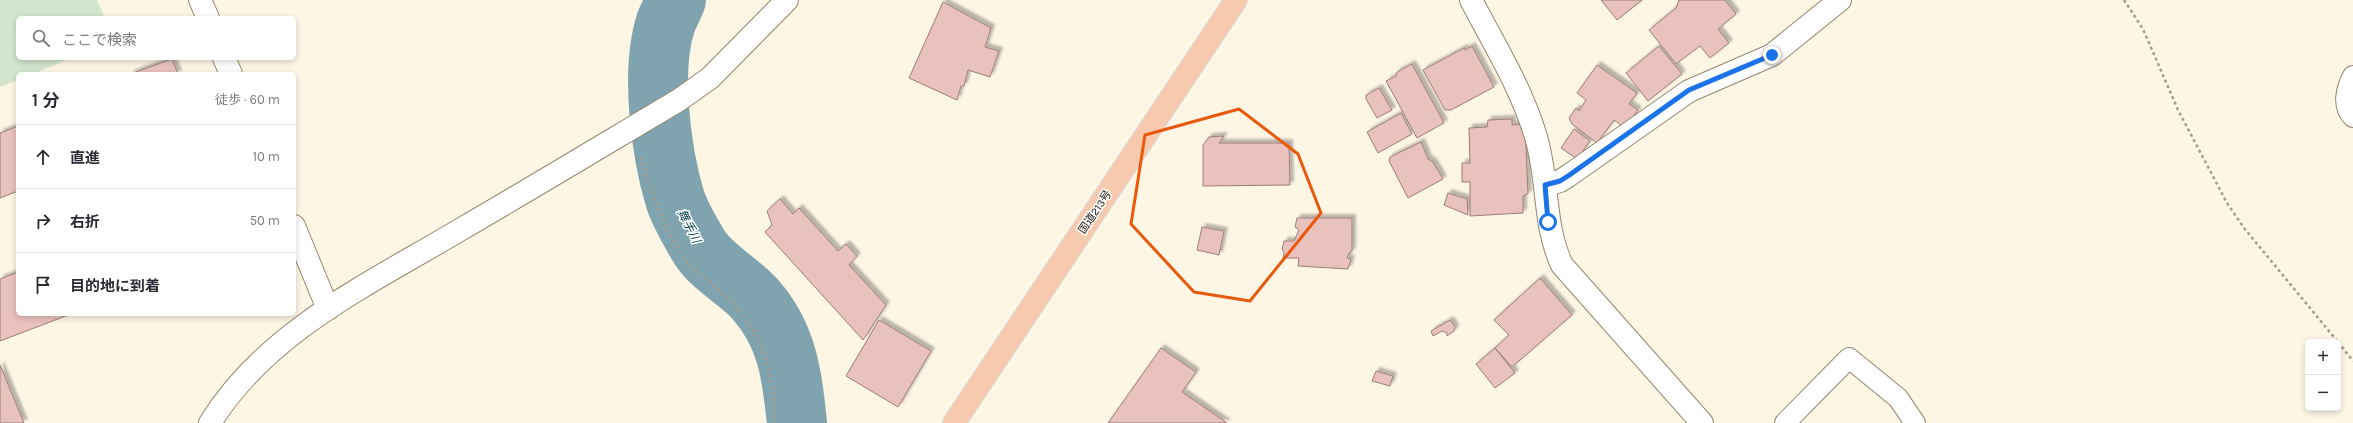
<!DOCTYPE html>
<html lang="ja">
<meta charset="utf-8">
<style>
body{margin:0;font-family:Karla,"Noto Sans JP",sans-serif;background:#f7f7f7;color:#2b2b33}
.controls{position:absolute;right:12px;bottom:12px;display:grid;overflow:hidden;border-radius:6px;box-shadow:0 2px 6px #0003}
.controls button{width:36px;height:36px;display:grid;place-items:center;padding:0;border:0;border-bottom:1px solid #e1e1e2;background:#fff;color:#2b2b33;font:20px sans-serif}
.stop{position:absolute;width:12px;height:12px;margin:-9px;border:3px solid #1a73e8;border-radius:50%;background:#fff}
.stop.end{background:#1a73e8;border-color:#fff;box-shadow:0 1px 4px #0008}
.list{margin:0;padding:0;list-style:none}
h2{display:flex;justify-content:space-between;align-items:center;height:52px;margin:0;padding:0 16px;font-size:17px}
h2 small{font-size:13px;font-weight:400;color:#7c7c81}
.list li{display:grid;grid-template-columns:26px 1fr auto;gap:12px;align-items:center;box-sizing:border-box;height:64px;padding:0 16px;border-top:1px solid #e1e1e2}
.list b{display:block;font-size:15px;white-space:nowrap}
.list em{font-size:13px;font-style:normal;color:#7c7c81}
.icon{flex:none;width:22px;height:22px;fill:none;stroke:currentColor;stroke-width:2;stroke-linecap:round;stroke-linejoin:round}
.map{position:relative;flex:none;width:2353px;height:423px;overflow:hidden}
.search{position:absolute;background:#fff;box-shadow:0 2px 6px #0003;left:16px;top:16px;width:280px;height:44px;display:flex;align-items:center;gap:10px;box-sizing:border-box;padding:0 14px;border-radius:6px;color:#7c7c81;font-size:15px}
.panel{position:absolute;background:#fff;box-shadow:0 2px 6px #0003;left:16px;top:72px;width:280px;height:244px;border-radius:6px}
.map>svg:first-child{display:block}
.green{fill:#d3e6cd}
.lines{fill:none;stroke-linecap:round;stroke-linejoin:round}
.river{stroke:#7fa4b0;stroke-width:60}
.building{fill:#e9c2bd;stroke:#9c7d79;filter:url(#shadow)}
.service-casing{stroke:#93876e;stroke-width:22}
.minor-casing{stroke:#93876e;stroke-width:24}
.trunk-casing{stroke:#dfdedd;stroke-width:24}
.path{stroke:#a49d8f;stroke-width:2.5;stroke-dasharray:3 3;stroke-linecap:butt}
.service{stroke:#fff;stroke-width:20}
.minor{stroke:#fff;stroke-width:22}
.trunk{stroke:#f7cab0;stroke-width:22}
.route{stroke:#1a73e8;stroke-width:5}
.marked{fill:none;stroke:#e8590c;stroke-width:3;stroke-linejoin:round}
.labels{text-anchor:middle;dominant-baseline:central;stroke-width:3;stroke-linejoin:round;paint-order:stroke}
.street-label{font-size:11px;fill:#19140a;stroke:#fff}
.water-label{font-size:12px;font-style:italic;fill:#023c4b;stroke:#fff}
</style>
<div class="map">
<svg width="2353" height="423" viewBox="0 0 2353 423">
<defs>
<filter id="shadow"><feDropShadow dx="3.5" dy="-3.5" stdDeviation="1" flood-color="#0004"/></filter>
</defs>
<rect width="100%" height="100%" fill="#fef6e5"/>
<path class="green" d="M0 0H97L105 18H18V58H71L33 74H18V80L0 87Z"/>
<g class="lines">
<path class="river" d="M676 0C673 7 669 15 666 22 650 70 661 152 675 199 680 215 691 233 700 248 714 269 739 281 755 299 788 336 792 376 797 423"/>
</g>
<path class="building" d="M1601 0H1642L1617 20Z
M1699 0H1725L1736 14 1718 29 1729 43 1710 58 1700 46 1676 64 1649 30 1676 8 1679 0Z
M943 2 991 28 985 47 999 51 990 77 968 70 964 86H961L957 100 909 78Z
M1472 46 1494 87 1451 110H1445L1423 70 1464 48 1465 50Z
M1659 46 1682 74 1648 101 1626 73Z
M172 59 178 74H130Z
M1412 64 1444 123 1417 138 1386 81 1396 76 1397 72Z
M1597 65 1637 93 1629 104 1638 110 1625 128 1614 120 1597 143 1572 124 1569 118 1576 108 1579 111 1586 100 1577 93Z
M1379 88 1392 110 1377 118 1366 99V95Z
M1401 113 1412 134 1378 153 1367 132Z
M1512 119V125L1525 124 1528 194 1523 196V213L1470 216V182H1462V163H1470L1469 128 1487 127 1488 120Z
M18 126V191L0 198V133Z
M1574 129 1590 141 1577 159 1561 148Z
M1224 136 1219 143H1289L1290 185 1203 186V145L1209 137Z
M1421 142 1428 159 1433 162 1443 179 1408 198 1389 161 1390 157Z
M1448 193 1467 199 1468 215 1444 205Z
M780 199 793 214 799 208 838 251 846 244 857 256 849 265 886 305 863 340 765 232 772 225 767 211Z
M1297 218H1352V251L1349 253 1347 258 1351 259 1348 269 1298 266 1299 258H1283L1284 253 1282 249 1284 241H1294L1299 230 1295 227Z
M1202 227 1224 231 1219 255 1197 250Z
M18 272V314H71L0 341V279Z
M1540 278 1572 315 1512 367 1495 348 1509 335 1494 320Z
M879 320 931 351 898 407 846 376Z
M1450 320 1455 327 1454 331 1447 336V333L1442 331 1433 336 1431 331Z
M1161 348 1196 372 1182 392 1227 423H1108Z
M1495 348 1515 373 1495 388 1476 364Z
M0 365 24 423H0Z
M1376 371 1393 376 1390 386 1372 381Z"/>
<g class="lines">
<defs>
<path id="service" d="M2353 76C2346 89 2342 106 2353 117
M1785 423 1849 358 1898 398 1915 423"/>
<path id="minor" d="M200 0 208 18
M1471 0C1494 44 1522 89 1536 137 1549 180 1543 225 1562 265L1702 423
M224 58 231 74
M1545 185 1560 181 1568 176 1689 91 1772 55 1840 0
M294 226 328 309
M210 423C266 332 369 284 458 231 532 188 605 144 679 100L710 78 787 0"/>
<path id="trunk" d="M954 423 1236 0"/>
</defs>
<use href="#service" class="service-casing"/>
<use href="#minor" class="minor-casing"/>
<use href="#trunk" class="trunk-casing"/>
<path class="path" d="M2124 0 2143 29 2178 110 2227 203 2244 228 2338 342
M640 157C651 188 661 222 679 250 689 268 709 281 724 295 763 330 775 372 774 423
M2338 342 2353 361"/>
<use href="#service" class="service"/>
<use href="#minor" class="minor"/>
<use href="#trunk" class="trunk"/>
</g>
<g class="lines">
<path class="route" d="M1548 222 1545 185 1560 181 1568 176 1689 90 1772 55"/>
</g>
<path class="marked" d="M1239 109 1298 154 1321 213 1250 301 1194 292 1131 224 1145 135Z"/>
<g class="labels">
<g class="street-label">
<text transform="translate(1095 212) rotate(-56)">国道213号</text>
</g>
<g class="water-label">
<text transform="translate(689 226) rotate(63)">舞手川</text>
</g>
</g>
</svg>
<div class="controls">
<button>+</button>
<button>−</button>
</div>
<div class="stop" style="left:1548px;top:222px"></div>
<div class="stop end" style="left:1772px;top:55px"></div>
<div class="search"><svg class="icon" aria-label="search" viewBox="0 0 24 24"><circle cx="10" cy="10" r="6"/><path d="M15 15l6 6"/></svg>ここで検索</div>
<section class="panel">
<h2>1 分<small>徒歩 · 60 m</small></h2>
<ul class="list">
<li><svg class="icon" aria-label="ahead" viewBox="0 0 24 24"><path d="M12 20V5M6 11l6-6 6 6"/></svg><div><b>直進</b></div><em>10 m</em></li>
<li><svg class="icon" aria-label="right" viewBox="0 0 24 24"><path d="M7 20v-9h11M14 6l5 5-5 5"/></svg><div><b>右折</b></div><em>50 m</em></li>
<li><svg class="icon" aria-label="arrive" viewBox="0 0 24 24"><path d="M6 21V4h12l-3 4 3 4H6"/></svg><div><b>目的地に到着</b></div></li>
</ul>
</section>
</div>
